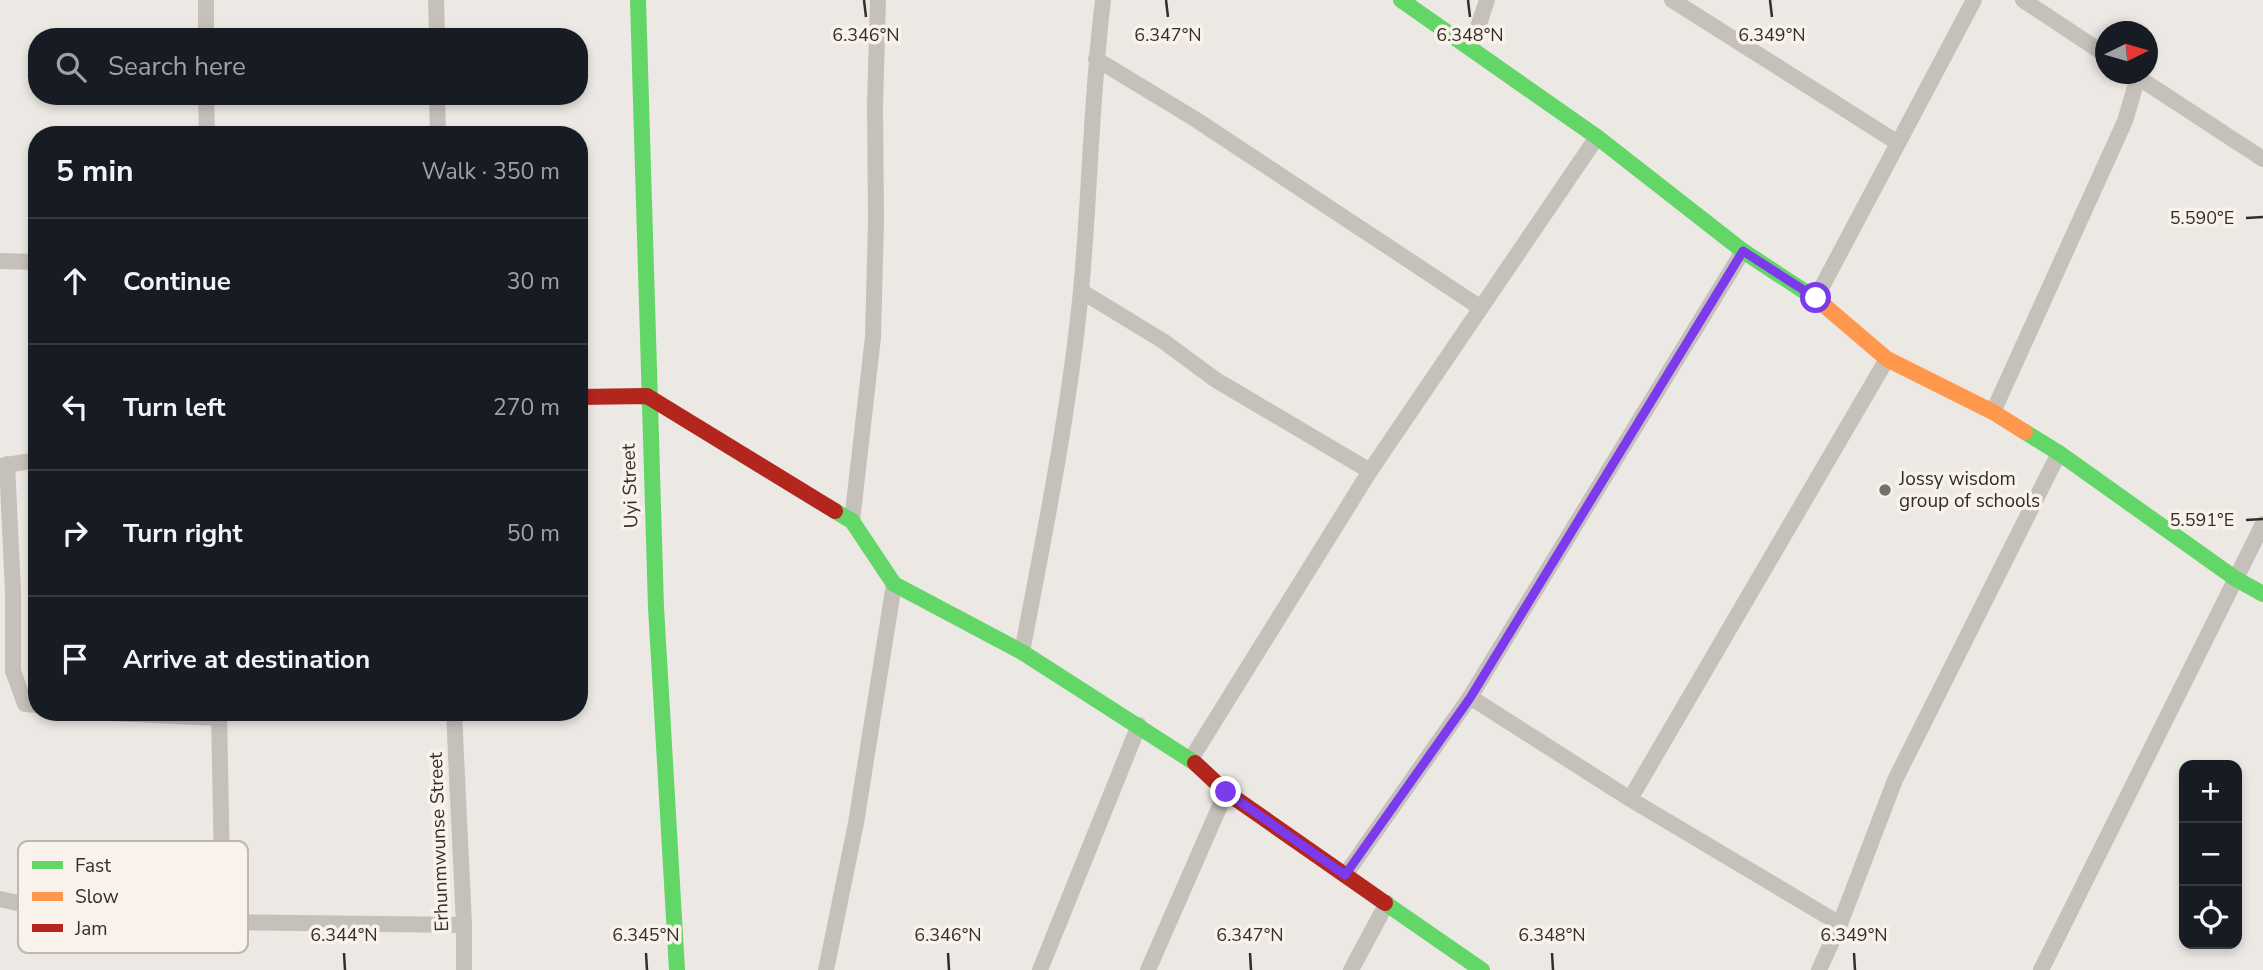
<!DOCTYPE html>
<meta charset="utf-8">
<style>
body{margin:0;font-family:"Nunito Sans",sans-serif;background:#20242c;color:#f1f3f6}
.controls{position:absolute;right:21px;bottom:21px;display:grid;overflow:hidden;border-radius:14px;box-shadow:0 4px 10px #0003}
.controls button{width:63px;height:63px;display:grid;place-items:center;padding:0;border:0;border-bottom:2px solid #363941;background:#171b24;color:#f1f3f6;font:35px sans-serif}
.compass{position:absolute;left:2095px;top:21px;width:63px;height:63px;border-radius:50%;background:#171b24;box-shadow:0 4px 10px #0003;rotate:85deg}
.stop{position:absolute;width:21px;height:21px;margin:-16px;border:5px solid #7c3aed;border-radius:50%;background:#fff}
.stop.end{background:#7c3aed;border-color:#fff;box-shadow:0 2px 7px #0008}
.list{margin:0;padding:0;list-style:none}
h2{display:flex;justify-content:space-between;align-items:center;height:91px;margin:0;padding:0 28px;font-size:30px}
h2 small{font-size:23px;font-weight:400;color:#9ea1a6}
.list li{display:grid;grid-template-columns:46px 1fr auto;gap:21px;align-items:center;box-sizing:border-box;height:126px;padding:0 28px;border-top:2px solid #363941}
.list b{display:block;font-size:26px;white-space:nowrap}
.list em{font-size:23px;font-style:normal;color:#9ea1a6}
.icon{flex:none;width:38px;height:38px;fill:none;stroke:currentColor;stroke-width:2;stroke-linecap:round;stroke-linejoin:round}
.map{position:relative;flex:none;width:2263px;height:970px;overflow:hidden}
.search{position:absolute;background:#171b24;box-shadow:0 4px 10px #0003;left:28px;top:28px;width:560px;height:77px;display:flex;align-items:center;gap:18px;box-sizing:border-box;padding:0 24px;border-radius:28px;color:#9ea1a6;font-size:26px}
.panel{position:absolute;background:#171b24;box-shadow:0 4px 10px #0003;left:28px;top:126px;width:560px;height:595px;border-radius:28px}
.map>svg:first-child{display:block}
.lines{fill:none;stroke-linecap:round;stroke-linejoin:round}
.street{stroke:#c6c0bb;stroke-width:16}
.fast{stroke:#63d668;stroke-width:16}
.slow{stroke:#ff974d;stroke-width:16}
.jam{stroke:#b3261e;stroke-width:16}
.route{stroke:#7c3aed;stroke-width:9}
.ticks{fill:none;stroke:#362d2a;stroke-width:2.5}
.poi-dot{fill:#766e6b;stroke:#f8f2eb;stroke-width:2.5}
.labels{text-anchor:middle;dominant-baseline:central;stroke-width:7;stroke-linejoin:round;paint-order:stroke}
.poi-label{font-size:19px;fill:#362d2a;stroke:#f8f2eb;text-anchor:start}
.street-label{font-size:19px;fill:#362d2a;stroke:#f8f2eb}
.key{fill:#f8f2eb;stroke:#beb7b1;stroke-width:2}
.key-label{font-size:19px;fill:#362d2a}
.ticks-label{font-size:18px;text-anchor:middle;fill:#362d2a;stroke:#f8f2eb;stroke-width:7;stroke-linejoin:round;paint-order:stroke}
</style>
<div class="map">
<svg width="2263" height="970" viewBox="0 0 2263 970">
<rect width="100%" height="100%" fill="#ece8e3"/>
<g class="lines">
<path class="street" d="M206 0V37
M436 0 437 37
M1672 0 1898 143
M2023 0 2106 55
M1471 48 1487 0
M1096 59 1195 119 1481 308
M2133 74 2263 159
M206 96 207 135
M437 96 438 135
M0 261 37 262
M1081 291 1163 341 1216 380 1370 471
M1816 298 1974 0
M1993 412 2125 121 2138 77
M7 464 13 591V671L25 704 37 705
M0 466 37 460
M852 521 873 337 876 221 875 105 878 0
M1022 652C1045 532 1069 412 1081 291 1090 194 1091 97 1103 0
M1470 697 1630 799 1840 924
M88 712 219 718
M219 712 223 922
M454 712 464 925V970
M1191 759 1370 471 1597 137
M1630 799 1887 359
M1345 875 1470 697 1743 251
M0 899 62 913 223 922 464 925
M826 970 856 823 894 584
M1040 970 1139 725
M1148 970 1226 792
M1351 970 1387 903
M1819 970 1840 924 1895 780 2059 453
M2041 970 2263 524"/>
<path class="fast" d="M638 0 656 607 677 970
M1401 0 1597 137 1743 251 1819 301
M2025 432 2059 453 2236 579 2263 594
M835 511 852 521 894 584 1022 652 1195 763
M1385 903 1482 970"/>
<path class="slow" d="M1819 301 1887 359 1993 412 2025 432"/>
<path class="jam" d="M579 397 647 396 835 511
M1195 763 1226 792 1385 903"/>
</g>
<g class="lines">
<path class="route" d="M1226 792 1345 875 1470 698 1743 251 1816 298"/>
</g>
<path class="ticks" d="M864 0 866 17M1166 0 1168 17M1468 0 1470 17M1770 0 1772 17M2246 218 2263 217M2246 520 2263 519M344 953 345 970M646 953 647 970M948 953 949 970M1250 953 1251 970M1552 953 1553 970M1854 953 1855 970"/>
<circle class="poi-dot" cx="1885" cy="490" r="7"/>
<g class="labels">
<g class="poi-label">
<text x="1899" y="479">Jossy wisdom<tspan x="1899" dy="22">group of schools</tspan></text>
</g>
<g class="street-label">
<text transform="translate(630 486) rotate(-92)">Uyi Street</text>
<text transform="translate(439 842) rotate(-92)">Erhunmwunse Street</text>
</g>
</g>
<rect x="18" y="841" width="230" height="112" rx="10" class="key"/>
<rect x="32" y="861" width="31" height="8" fill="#63d668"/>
<rect x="32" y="892" width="31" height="9" fill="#ff974d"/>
<rect x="32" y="924" width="31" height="8" fill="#b3261e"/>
<g class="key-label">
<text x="75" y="872">Fast</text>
<text x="75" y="903">Slow</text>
<text x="75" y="935">Jam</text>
</g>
<g class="ticks-label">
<text x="866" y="41">6.346°N</text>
<text x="1168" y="41">6.347°N</text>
<text x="1470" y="41">6.348°N</text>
<text x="1772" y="41">6.349°N</text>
<text x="2202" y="224">5.590°E</text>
<text x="2202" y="526">5.591°E</text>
<text x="344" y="941">6.344°N</text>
<text x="646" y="941">6.345°N</text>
<text x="948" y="941">6.346°N</text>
<text x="1250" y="941">6.347°N</text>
<text x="1552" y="941">6.348°N</text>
<text x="1854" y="941">6.349°N</text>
</g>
</svg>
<div class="controls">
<button>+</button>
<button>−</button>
<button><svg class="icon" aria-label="locate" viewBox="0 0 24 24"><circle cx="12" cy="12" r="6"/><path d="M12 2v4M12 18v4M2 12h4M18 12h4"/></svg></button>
</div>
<svg class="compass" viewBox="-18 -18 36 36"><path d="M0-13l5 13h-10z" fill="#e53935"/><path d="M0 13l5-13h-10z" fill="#9ea1a6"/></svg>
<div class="stop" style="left:1816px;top:298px"></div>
<div class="stop end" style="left:1226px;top:792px"></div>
<div class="search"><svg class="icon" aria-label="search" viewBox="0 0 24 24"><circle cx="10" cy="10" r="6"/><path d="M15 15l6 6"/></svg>Search here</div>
<section class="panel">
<h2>5 min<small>Walk · 350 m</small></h2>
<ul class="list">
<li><svg class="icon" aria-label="ahead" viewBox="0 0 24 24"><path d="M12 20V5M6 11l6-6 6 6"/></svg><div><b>Continue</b></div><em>30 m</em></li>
<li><svg class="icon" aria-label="left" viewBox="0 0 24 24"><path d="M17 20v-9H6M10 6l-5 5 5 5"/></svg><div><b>Turn left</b></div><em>270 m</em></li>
<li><svg class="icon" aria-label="right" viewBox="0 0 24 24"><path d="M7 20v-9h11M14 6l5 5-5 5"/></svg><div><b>Turn right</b></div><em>50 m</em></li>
<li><svg class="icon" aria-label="arrive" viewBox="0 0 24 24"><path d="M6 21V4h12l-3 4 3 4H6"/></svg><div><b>Arrive at destination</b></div></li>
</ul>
</section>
</div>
